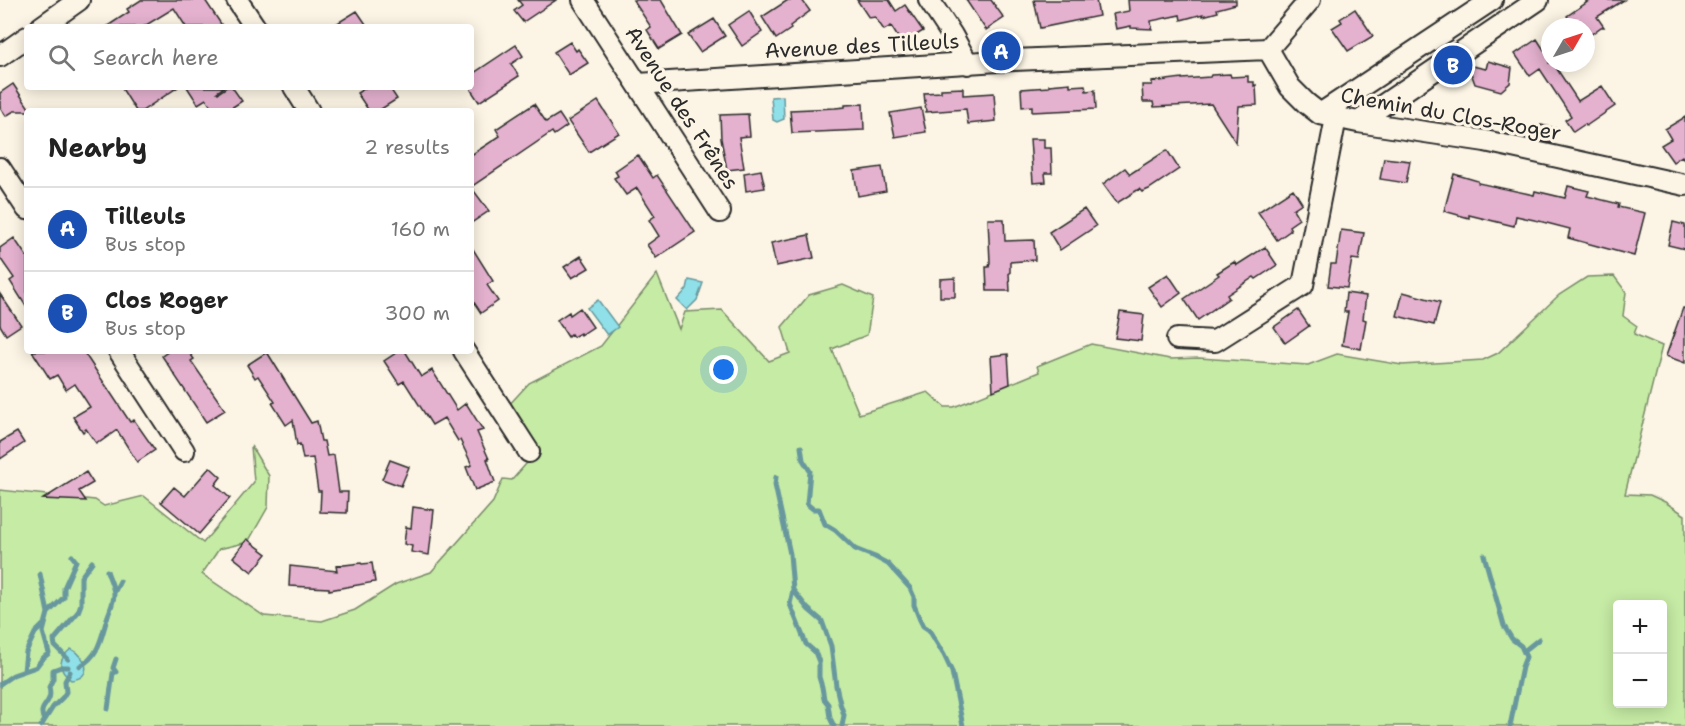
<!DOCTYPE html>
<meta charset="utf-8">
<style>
body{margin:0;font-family:"Shantell Sans",sans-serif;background:#f6f6f6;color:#222}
.controls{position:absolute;right:18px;bottom:18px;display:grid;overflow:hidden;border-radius:6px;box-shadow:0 3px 15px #0003}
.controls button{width:54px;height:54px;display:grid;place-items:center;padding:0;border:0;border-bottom:2px solid #e0e0e0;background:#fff;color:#222;font:30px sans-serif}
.compass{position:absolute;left:1541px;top:18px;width:54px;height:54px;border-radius:50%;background:#fff;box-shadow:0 3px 15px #0003;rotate:51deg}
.you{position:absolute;left:724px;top:370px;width:21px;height:21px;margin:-15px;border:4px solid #fff;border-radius:50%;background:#1a73e8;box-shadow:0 0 0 9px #1a73e833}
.badge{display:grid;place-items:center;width:39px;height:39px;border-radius:50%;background:#7c3aed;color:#fff;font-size:20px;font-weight:700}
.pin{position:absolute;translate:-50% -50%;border:3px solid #fff;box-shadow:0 2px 6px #0006}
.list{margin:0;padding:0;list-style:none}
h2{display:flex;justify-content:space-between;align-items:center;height:78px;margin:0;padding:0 24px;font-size:26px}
h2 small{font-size:20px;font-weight:400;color:#767676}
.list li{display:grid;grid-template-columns:39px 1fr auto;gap:18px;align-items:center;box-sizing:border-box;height:84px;padding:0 24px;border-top:2px solid #e0e0e0}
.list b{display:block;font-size:22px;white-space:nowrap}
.list p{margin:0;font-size:20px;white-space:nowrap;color:#767676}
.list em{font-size:20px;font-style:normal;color:#767676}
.icon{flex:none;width:33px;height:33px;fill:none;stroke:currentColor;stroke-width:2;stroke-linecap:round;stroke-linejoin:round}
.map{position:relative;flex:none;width:1685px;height:726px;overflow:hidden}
.search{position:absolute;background:#fff;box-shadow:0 3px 15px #0003;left:24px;top:24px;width:450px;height:66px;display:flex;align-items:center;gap:15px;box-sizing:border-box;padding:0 21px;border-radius:6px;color:#767676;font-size:22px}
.panel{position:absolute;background:#fff;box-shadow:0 3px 15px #0003;left:24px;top:108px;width:450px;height:246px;border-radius:6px}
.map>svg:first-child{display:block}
.green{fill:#c6eba5;stroke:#788b68;stroke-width:1.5;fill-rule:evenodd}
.water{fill:#8fe0e9;stroke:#67989d;stroke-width:1.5}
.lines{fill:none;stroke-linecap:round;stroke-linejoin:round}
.stream{stroke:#67989d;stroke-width:5}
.building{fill:#e4b1ce;stroke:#2b2b2b;stroke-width:1.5}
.minor-casing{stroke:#2b2b2b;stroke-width:24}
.minor{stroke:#fcf5e5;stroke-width:20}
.labels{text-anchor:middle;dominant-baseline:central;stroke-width:6;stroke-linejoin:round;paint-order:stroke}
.street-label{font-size:21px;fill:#2b2b2b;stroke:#fcf5e5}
</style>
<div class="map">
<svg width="1685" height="726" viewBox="0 0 1685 726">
<rect width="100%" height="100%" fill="#fcf5e5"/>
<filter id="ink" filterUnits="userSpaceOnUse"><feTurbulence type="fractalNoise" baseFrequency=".0167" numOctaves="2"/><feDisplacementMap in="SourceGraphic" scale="12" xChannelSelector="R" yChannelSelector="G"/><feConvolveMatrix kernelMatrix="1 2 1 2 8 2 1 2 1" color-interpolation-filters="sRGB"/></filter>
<g filter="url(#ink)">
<path class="green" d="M657 274 679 329 685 312 722 310 769 361 790 353 782 327 809 295 843 285 873 298 867 335 832 349 859 414 928 392 945 407H954L1039 372 1037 366 1091 344 1170 359 1199 358 1308 365 1337 354 1402 365 1483 360 1498 353 1559 295 1587 277 1614 276 1626 292 1623 316 1637 326 1634 334 1662 346 1625 494 1650 495 1665 502 1685 515V726H0V490L95 500 104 506 144 496 203 543 254 482 251 446 269 476 268 507 248 542 219 549 202 574 264 616 322 621 355 610 396 584 431 572 493 502 503 479 512 480 540 448 507 407 529 383 601 346ZM1618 604H1662V704H1618Z"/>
<path class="water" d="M783 96 784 119 777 122 773 120 771 97Z
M689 280 703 283 697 300 687 310 677 300 687 289Z
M598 300 618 327 607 335 587 308Z
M71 649C87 656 94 678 71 680 57 669 58 659 71 649Z"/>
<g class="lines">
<path class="stream" d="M801 447 803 460 810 471 807 504 813 509H819L825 524 835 530 855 549 875 557 888 564 910 588 914 597V605L920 620 923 626 929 630 944 655 952 672 963 726
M776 477 775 485 790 554 793 590 808 609 822 621 831 646 836 686 840 703 844 715 842 726
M1484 555 1504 626 1512 639 1521 646 1526 657 1522 667 1510 726
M793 590 790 604 806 644 815 652 819 662V677L822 687 824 699 828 704 830 718 834 726
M114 593 120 581
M48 613 64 597V588L76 561 72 556
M1524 651 1539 639
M68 659 55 646 54 640 78 612 81 604V577L92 562
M80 666C98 657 101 639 106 622 108 613 114 604 114 594 114 587 109 578 107 571
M24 671 26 652 35 633 44 624
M0 684 13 675 36 667 42 659 49 653 43 632 48 613 40 574
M108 709 113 673 116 672 113 668 116 659
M44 720C36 704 54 706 49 687L53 679V670L61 667H68
M41 726 53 707 63 697 66 692 65 681 70 672"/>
</g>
<path class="building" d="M141 0H205L223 27H186L174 8 143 27H106L129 12 127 9Z
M518 0H556L523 22 514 11 522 5Z
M633 0H661L682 35 659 49 647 30 651 27Z
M788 0H802L810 11 790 26 791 29 776 39 762 17Z
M857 0H889L896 11 905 5 923 31 902 44 891 26 884 30 875 17 869 18Z
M966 0H991L1004 18 986 30Z
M1034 0H1096L1099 16 1040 28Z
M1128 0H1236V4L1217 9 1218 12 1203 16V14L1181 20 1180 15 1151 21 1152 29 1131 28V26L1116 29 1113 14 1129 11Z
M1591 0H1624L1597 17 1604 27H1601L1586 38V27H1574L1567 16 1586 3V1L1587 2Z
M1355 9 1373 36 1348 51 1332 28 1342 22 1340 19Z
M357 11 368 27H331Z
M749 11 762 32 742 46 728 25Z
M714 19 725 36 700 52 688 35Z
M1537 39 1544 50 1550 46 1549 63H1553L1578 101 1602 86 1615 106 1586 126 1585 124 1573 132 1565 120 1571 116 1540 69 1530 76 1515 54Z
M570 42 576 51 578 49 588 63 569 75 554 52Z
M516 45 523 56 511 64 519 76 479 102 471 90V75Z
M1488 61 1512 68 1510 83 1501 91 1475 84 1468 65 1486 69Z
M1230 74 1231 77 1248 76V82H1254V86L1256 85 1257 105 1239 106 1236 143 1211 104 1154 107 1153 102H1143L1142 85H1152V82L1182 78V79L1210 77 1211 75Z
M1070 83V86L1085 85 1086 91 1095 90 1096 109 1032 112V106L1022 107 1021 89 1049 87V85Z
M13 84 31 111H14L6 116 0 107V93Z
M121 87H178L142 111H136Z
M187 87H224L217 92 218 93 227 87H232L242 101 228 110 229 111H214L206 99 198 104Z
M367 87H389L397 99 378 111H369L357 93Z
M963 88V95L994 93 996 121 968 124 966 109 926 112 924 93 941 92V89Z
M598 101 619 133 589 152 568 121Z
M534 104 546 122 559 114 567 126 554 135 552 132 471 187 489 211 471 223V155L500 136 496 129Z
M863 104 864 130 792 133 790 110 835 108 845 107V105Z
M921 108 926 132 895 137 890 113Z
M748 114 750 136 739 137 744 168 727 170 721 139 720 115Z
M1685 117V161L1682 156 1673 162 1661 145 1671 139 1665 129Z
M1541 125 1555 128 1552 143 1537 140Z
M1030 139H1044V148H1051L1052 173H1045L1046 182 1033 183Z
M1167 150 1179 169 1149 189 1142 192 1139 189 1117 203 1103 184 1125 168 1130 174Z
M638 155 653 178 657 175 695 232 656 258 647 245 659 236 649 220 655 216 637 188 626 195 614 178 618 176 615 171Z
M1384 158 1410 161 1406 183 1380 179Z
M882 167 886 191 858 196 854 171Z
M761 170 765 188 746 191 744 173Z
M1454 174 1478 181V183L1534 195 1535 191 1565 198 1568 186 1589 191 1587 196 1619 204 1618 207 1645 213 1634 256 1568 238 1570 229 1539 221 1516 216 1514 226 1469 215V218L1444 211Z
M1293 189 1302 203 1293 209 1299 219 1289 226 1291 230 1277 240 1258 212Z
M1084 209 1096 226 1060 250 1049 232Z
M988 219H1004L1005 241 1034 240 1035 260 1010 262V273H1009L1010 291H987L986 267H989L990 262Z
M1673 222 1685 225V249L1668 245Z
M1341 230 1364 233 1359 260 1352 259 1347 288 1328 286 1331 264H1336Z
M809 235 814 258 776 266 771 243Z
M14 238 27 257V308L10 281 14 278 0 258V248Z
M471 246 493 281 487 285 498 301 481 313 471 298Z
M1265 247 1277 265 1256 279 1254 277 1227 295 1229 298 1198 320 1184 299 1219 275 1217 273 1234 262 1237 265Z
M581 256 589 268 572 278 564 267Z
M1168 274 1181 293 1162 307 1148 287Z
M955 278V297H940V279Z
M1403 292 1440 302 1434 325 1397 316Z
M1346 293 1366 296 1363 319 1366 320 1361 349 1342 345 1348 312H1344Z
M0 294 21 325 6 335 0 325Z
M580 308 593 327 581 335 580 333 573 337 571 334 568 337 557 320 569 312 570 315Z
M1683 308H1685V363L1666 356Z
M1298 310 1309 326 1285 343 1274 327Z
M1120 312 1144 315 1141 341 1115 338Z
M32 351H83L130 422 134 420 155 450 137 462 117 430 100 442 99 441 96 443 86 429 83 432 73 417 90 407 75 384 66 390 57 375 50 379Z
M169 351H188L194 359 191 361 225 410 206 422 162 356Z
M399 351H405L421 377 432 370 457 410 466 403 483 430 477 432 489 459H487L495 482 475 490 466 467 472 465 460 440 458 441 444 418 432 425 404 381 399 384 384 361Z
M267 352 311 423 317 421 321 441H324L327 456 334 455 339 492H348L347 513 320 512 321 491H318L313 458 303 459 300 444 297 445 293 420 286 425 272 403 275 402 258 376 255 378 247 365Z
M1008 354 1010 384 993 391 991 356Z
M17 432 24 443 0 459V442Z
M390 460 409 467 401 486 382 479Z
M210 467 221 477 215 485 230 498 199 534 161 502 174 487 185 496Z
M86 472 93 483 79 491 86 501 43 499Z
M413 507 434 510 429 555 411 552 412 546 404 544 406 527 411 528Z
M247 539 267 554 252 572 233 557Z
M361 563 362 564 372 563 375 582 329 590V588L289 586 290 566 337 571 336 566Z"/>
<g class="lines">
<defs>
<path id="minor" d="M237 0 255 27
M583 0 720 212
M929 0 952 35 968 64
M41 27 79 0
M1268 49 1290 87 1306 103 1320 114 1358 122 1485 141 1685 185
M1268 49 1310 0
M0 56 27 37
M638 84 1014 60 1268 49
M294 87 309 111
M1320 114 1492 0
M1358 122 1538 0
M0 168 27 209
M1177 339 1215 341 1303 285 1336 118
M119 351 184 451
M464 351 529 452"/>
</defs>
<use href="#minor" class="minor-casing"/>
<use href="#minor" class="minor"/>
</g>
</g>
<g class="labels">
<g class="street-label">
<text transform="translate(862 46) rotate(-3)">Avenue des Tilleuls</text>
<text transform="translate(682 108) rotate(57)">Avenue des Frênes</text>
<text transform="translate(1451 114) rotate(10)">Chemin du Clos-Roger</text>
</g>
</g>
</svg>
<div class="controls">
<button>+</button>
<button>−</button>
</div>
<svg class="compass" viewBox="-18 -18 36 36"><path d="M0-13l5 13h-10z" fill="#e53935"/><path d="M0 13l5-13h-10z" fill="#767676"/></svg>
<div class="you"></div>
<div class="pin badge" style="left:1001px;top:51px;background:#1a4fb4">A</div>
<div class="pin badge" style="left:1453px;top:65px;background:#1a4fb4">B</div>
<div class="search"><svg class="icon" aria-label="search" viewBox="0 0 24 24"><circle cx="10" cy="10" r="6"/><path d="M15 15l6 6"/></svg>Search here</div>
<section class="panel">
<h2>Nearby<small>2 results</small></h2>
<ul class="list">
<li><span class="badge" style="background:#1a4fb4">A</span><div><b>Tilleuls</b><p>Bus stop</p></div><em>160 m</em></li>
<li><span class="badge" style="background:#1a4fb4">B</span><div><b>Clos Roger</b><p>Bus stop</p></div><em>300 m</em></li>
</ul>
</section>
</div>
